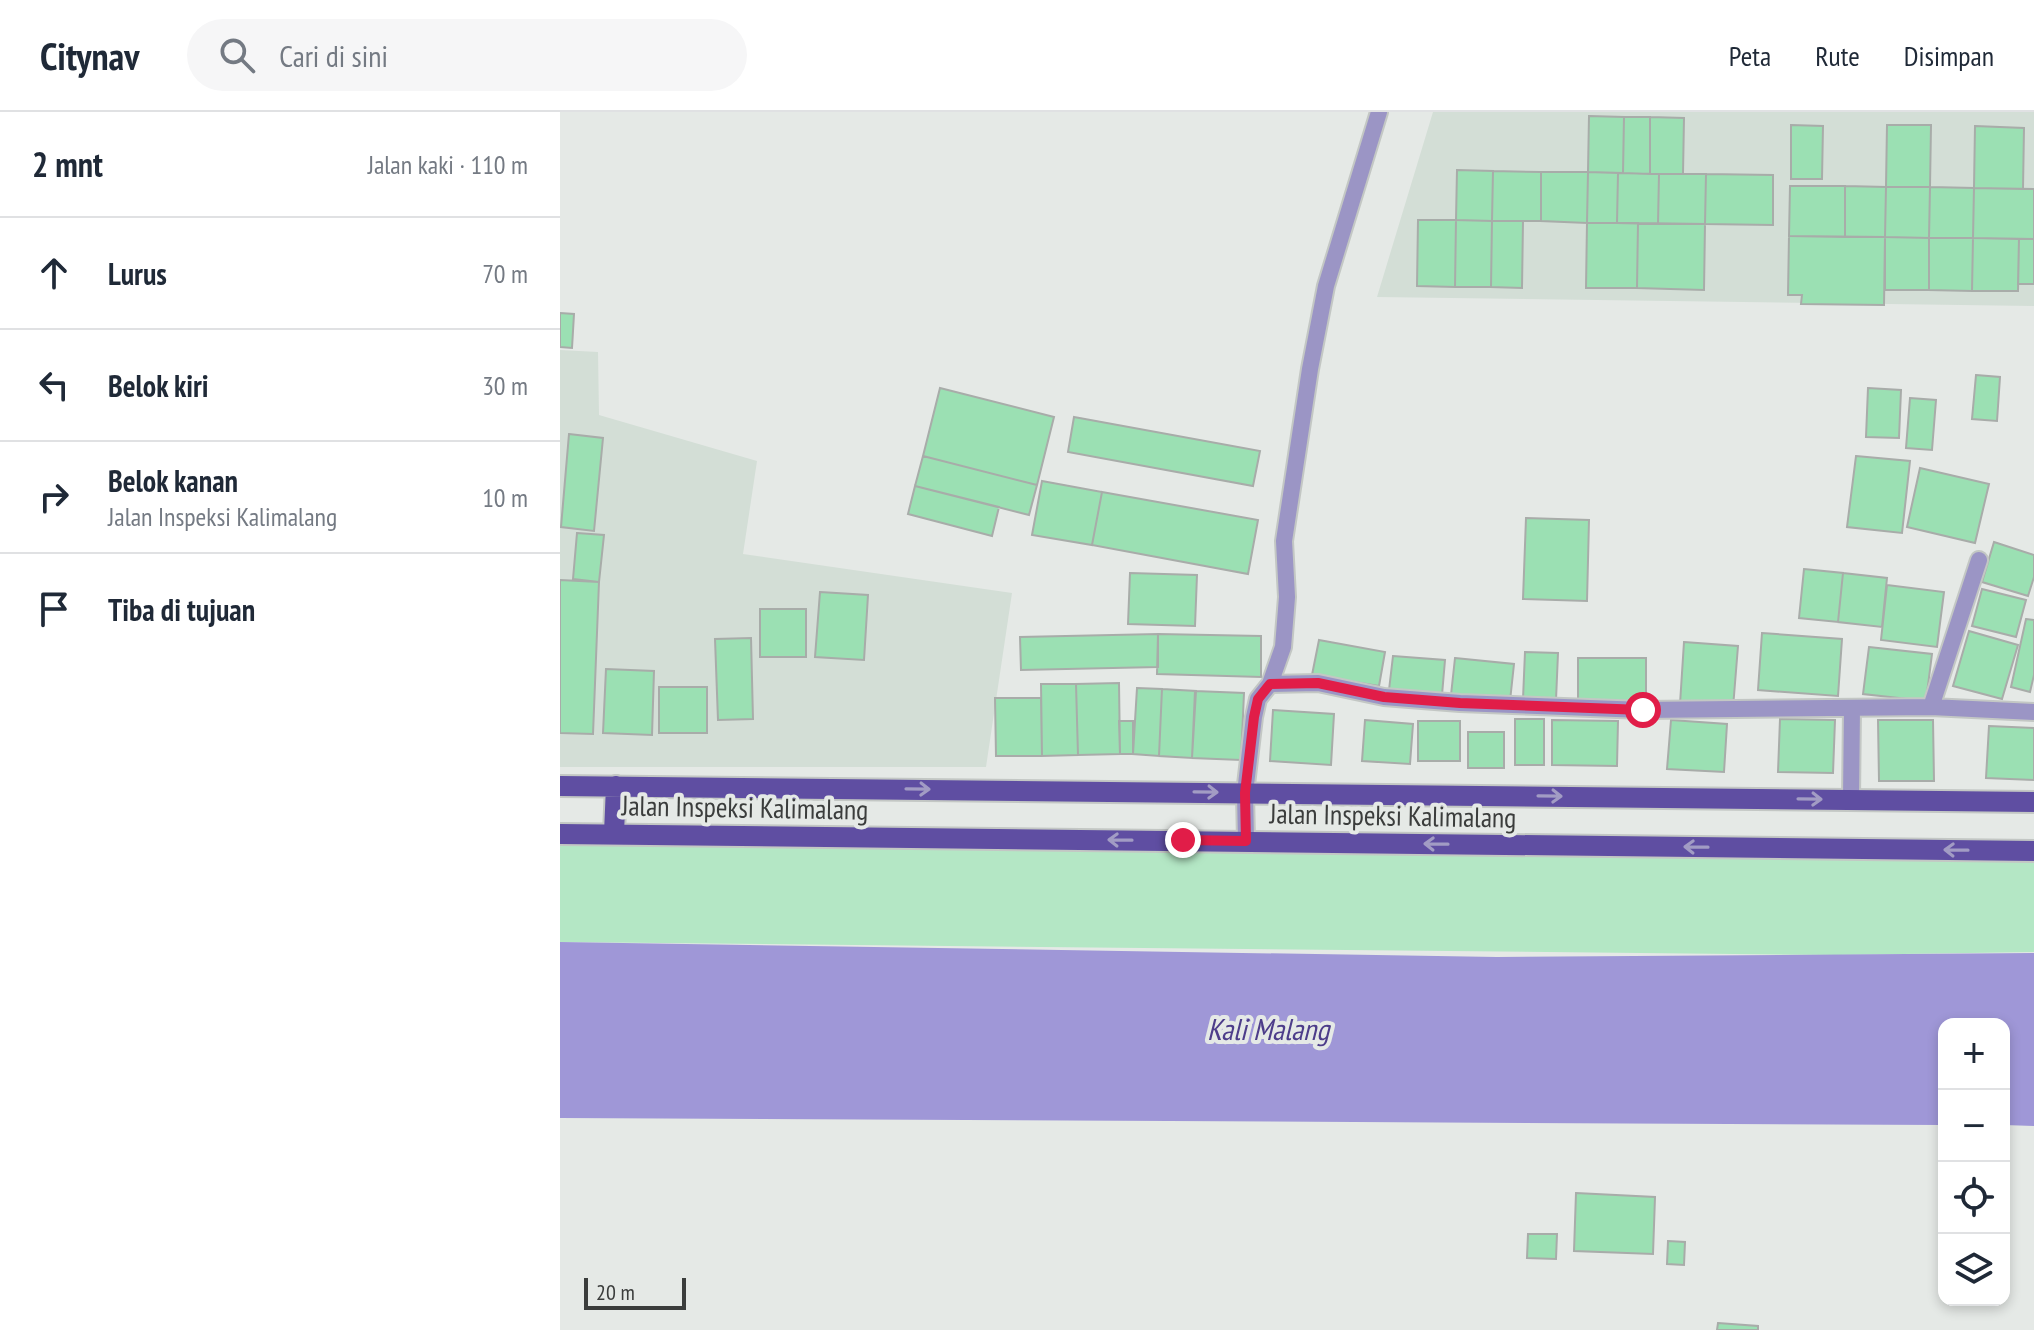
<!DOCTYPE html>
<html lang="id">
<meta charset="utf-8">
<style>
body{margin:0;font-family:"PT Sans Narrow",sans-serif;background:#f6f6f7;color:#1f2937}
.controls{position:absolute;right:24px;bottom:24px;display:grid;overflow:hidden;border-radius:16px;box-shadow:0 4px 12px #0003}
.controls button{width:72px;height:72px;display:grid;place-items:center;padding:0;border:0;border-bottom:2px solid #e0e1e3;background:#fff;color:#1f2937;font:40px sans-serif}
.scale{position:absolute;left:24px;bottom:20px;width:102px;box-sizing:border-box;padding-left:8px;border:4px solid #3b3d3c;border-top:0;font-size:22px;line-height:28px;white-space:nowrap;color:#3b3d3c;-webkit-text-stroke:6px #e5e9e6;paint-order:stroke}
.stop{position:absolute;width:24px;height:24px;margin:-18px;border:6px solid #e11d48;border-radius:50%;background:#fff}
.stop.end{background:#e11d48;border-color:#fff;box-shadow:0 2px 8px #0008}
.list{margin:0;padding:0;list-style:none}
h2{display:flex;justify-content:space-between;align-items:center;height:104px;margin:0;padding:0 32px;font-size:34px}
h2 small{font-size:26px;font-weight:400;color:#747a83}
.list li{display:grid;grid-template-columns:52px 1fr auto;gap:24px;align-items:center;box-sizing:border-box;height:112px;padding:0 32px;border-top:2px solid #e0e1e3}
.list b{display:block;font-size:30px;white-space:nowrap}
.list p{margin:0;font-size:26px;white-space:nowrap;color:#747a83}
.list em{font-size:26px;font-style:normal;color:#747a83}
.icon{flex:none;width:44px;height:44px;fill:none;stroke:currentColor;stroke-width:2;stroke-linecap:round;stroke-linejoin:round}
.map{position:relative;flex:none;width:1474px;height:1218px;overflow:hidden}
header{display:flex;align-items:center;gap:48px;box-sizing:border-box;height:112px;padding:0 40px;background:#fff;border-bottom:2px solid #e0e1e3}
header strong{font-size:38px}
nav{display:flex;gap:44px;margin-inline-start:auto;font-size:28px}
.search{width:560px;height:72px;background:#f6f6f7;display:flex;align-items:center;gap:20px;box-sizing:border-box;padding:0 28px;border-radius:44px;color:#747a83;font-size:30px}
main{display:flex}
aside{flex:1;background:#fff}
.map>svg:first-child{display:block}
.built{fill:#d3ded6}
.green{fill:#b4e7c5}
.water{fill:#9f97d7}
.building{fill:#9be0b3;stroke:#a8aca9;stroke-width:2}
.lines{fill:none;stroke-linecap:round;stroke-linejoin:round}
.minor-casing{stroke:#c3c7c4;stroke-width:20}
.primary-casing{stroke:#c3c7c4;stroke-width:24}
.minor{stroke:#9b95c5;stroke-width:16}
.primary{stroke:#5f4ea2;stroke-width:20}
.oneway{stroke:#a29cc4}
.route{stroke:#e11d48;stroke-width:10}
.labels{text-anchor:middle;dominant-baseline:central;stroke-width:8;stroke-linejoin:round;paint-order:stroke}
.street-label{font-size:28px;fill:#3b3d3c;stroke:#e5e9e6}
.water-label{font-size:30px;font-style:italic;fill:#4d3d8a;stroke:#e5e9e6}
</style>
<header>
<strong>Citynav</strong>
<div class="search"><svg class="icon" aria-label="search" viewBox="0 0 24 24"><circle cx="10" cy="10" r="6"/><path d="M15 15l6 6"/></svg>Cari di sini</div>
<nav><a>Peta</a><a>Rute</a><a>Disimpan</a></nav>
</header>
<main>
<aside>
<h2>2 mnt<small>Jalan kaki · 110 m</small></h2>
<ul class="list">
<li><svg class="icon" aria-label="ahead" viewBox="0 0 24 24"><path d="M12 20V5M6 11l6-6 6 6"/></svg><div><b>Lurus</b></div><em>70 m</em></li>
<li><svg class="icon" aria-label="left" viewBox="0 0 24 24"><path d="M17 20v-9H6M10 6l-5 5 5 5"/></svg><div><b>Belok kiri</b></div><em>30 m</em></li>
<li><svg class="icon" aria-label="right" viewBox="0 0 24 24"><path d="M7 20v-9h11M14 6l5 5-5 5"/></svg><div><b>Belok kanan</b><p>Jalan Inspeksi Kalimalang</p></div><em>10 m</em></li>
<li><svg class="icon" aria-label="arrive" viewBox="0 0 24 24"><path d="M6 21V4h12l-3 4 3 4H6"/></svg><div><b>Tiba di tujuan</b></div></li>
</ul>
</aside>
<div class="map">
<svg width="1474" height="1218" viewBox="0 0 1474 1218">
<rect width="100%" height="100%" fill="#e5e9e6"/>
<path class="built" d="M873 0H1474V194L817 185Z
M0 238 38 240 39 303 197 349 183 442 452 481 426 655H0Z"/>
<path class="green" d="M0 722 1474 739V840L1276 843 0 830Z"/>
<path class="water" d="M0 830 937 845 1474 841V1014L1444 1013V912H1384V1013L0 1006Z"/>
<path class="building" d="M1029 4 1064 5 1063 61 1028 60Z
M1064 5H1090V62L1063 61Z
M1090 5 1124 6 1123 62H1090Z
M1231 13 1263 14 1262 67H1231Z
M1327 13H1371L1370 75H1326Z
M1415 14 1464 16 1463 77 1414 76Z
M897 58 933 59 932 109 896 108Z
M933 59 981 60V109H932Z
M981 60H1028L1027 111 981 109Z
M1028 60 1058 61 1057 111H1027Z
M1058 61 1099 62 1098 112 1057 111Z
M1099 62H1146L1145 112H1098Z
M1146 62 1213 63V113L1145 112Z
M1230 74H1285V125L1229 124Z
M1285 74 1326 75 1325 125H1285Z
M1326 75H1370L1369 126 1325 125Z
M1370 75 1414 76 1413 126H1369Z
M1414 76 1474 77V127L1413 126Z
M858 108H896L895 175 857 174Z
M896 108 932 109 931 175H895Z
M932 109H963L962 176 931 175Z
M1027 111H1078L1077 176H1026Z
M1078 111 1145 112 1144 178 1077 176Z
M1229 124 1325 125 1324 193 1241 192 1242 183H1228Z
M1325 125 1369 126V178H1325Z
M1369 126H1413L1412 179 1369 178Z
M1413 126 1459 127 1458 179H1412Z
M1459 127H1474V172H1458Z
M0 201 14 202 12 236 0 235Z
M1416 263 1440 265 1437 309 1412 307Z
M380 276 494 305 477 373 363 344Z
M1308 276 1341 278 1339 326 1306 325Z
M1350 286 1376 288 1372 338 1346 336Z
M514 305 700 339 693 374 508 340Z
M9 322 43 326 34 419 1 415Z
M363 344 477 373 469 403 355 374Z
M1296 344 1350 349 1342 421 1287 415Z
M1360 356 1429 372 1415 431 1347 415Z
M482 369 542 380 532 433 472 423Z
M355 374 439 395 432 424 348 402Z
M542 380 698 408 688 462 532 433Z
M966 406 1029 408 1027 489 963 487Z
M17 421 44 423 39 470 13 467Z
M1434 430 1474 443V465L1468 484 1422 470Z
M1244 457 1283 461 1278 510 1239 506Z
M570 461 637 463 635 514 568 512Z
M1283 461 1327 466 1322 515 1278 510Z
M0 468 39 470 33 622 0 621Z
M1327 473 1384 480 1377 535 1321 528Z
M1422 477 1466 488 1456 525 1412 514Z
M260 480 308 483 304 548 255 545Z
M200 497H246V545H200Z
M1466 507 1474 508V563L1470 580 1451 575Z
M1409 519 1458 533 1442 587 1393 574Z
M1202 521 1282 527 1278 584 1198 578Z
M598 522V555L461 558 460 525Z
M598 522 701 524V565L597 562Z
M191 526 193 607 158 608 155 527Z
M759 528 825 540 819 574 752 563Z
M1124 530 1178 534 1173 596 1120 592Z
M1309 535 1372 542 1366 589 1303 582Z
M965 540 998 541 996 588 963 587Z
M833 544 885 548 882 583 829 578Z
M895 546 954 552 950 589 891 583Z
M1018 546H1086V589H1018Z
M46 557 94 559 92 623 43 621Z
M559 571 560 642 518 643 516 572Z
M481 572H516L518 643 482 644Z
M99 575H147V621H99Z
M577 576 602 577 599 644 573 642Z
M602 577 636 579 632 646 599 644Z
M635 579 684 581 681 648 632 646Z
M435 586H481L482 644H436Z
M713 598 774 602 771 653 710 649Z
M955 607H984V653H955Z
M1220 607 1275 608 1273 661 1218 660Z
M805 608 853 612 850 652 802 649Z
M992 608 1058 609 1057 654 992 653Z
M1111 608 1167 612 1164 660 1107 657Z
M1318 608H1373L1374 669H1319Z
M559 609H573V642H560Z
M858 609H900V649H858Z
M1429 614 1474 616V668L1426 666Z
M908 620H944V656H908Z
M1016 1081 1095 1085 1093 1142 1014 1139Z
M968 1122H997L996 1147 967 1146Z
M1108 1129 1125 1130 1124 1153 1107 1152Z
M1158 1211 1198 1214V1218H1157Z"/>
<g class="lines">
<defs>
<path id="minor" d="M710 572 758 571 824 585 900 591 1083 598 1371 595 1474 600
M1371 595 1419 448
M1291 687 1292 596
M686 729 685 681 694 605 698 587 710 572 723 535 727 485 724 429 750 257 766 174 819 0"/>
<path id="primary" d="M0 674 1474 690
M54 721 56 674
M0 722 1474 739"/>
</defs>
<use href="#minor" class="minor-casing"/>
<use href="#primary" class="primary-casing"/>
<use href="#minor" class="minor"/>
<use href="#primary" class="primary"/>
</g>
<defs><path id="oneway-shaft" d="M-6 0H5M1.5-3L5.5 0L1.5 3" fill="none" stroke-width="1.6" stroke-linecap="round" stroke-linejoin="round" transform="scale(2)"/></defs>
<g class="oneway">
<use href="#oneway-shaft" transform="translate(358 677) rotate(1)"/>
<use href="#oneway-shaft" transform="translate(646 680) rotate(1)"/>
<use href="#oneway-shaft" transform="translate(990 684) rotate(1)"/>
<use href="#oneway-shaft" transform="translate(1250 687) rotate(1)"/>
<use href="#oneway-shaft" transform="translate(560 728) rotate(-179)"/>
<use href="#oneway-shaft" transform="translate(876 732) rotate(-179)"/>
<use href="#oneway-shaft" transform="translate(1136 735) rotate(-179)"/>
<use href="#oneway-shaft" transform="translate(1396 738) rotate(-179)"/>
</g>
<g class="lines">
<path class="route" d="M623 728 686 729 685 681 694 605 698 587 710 572 758 571 824 585 900 591 1083 598"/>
</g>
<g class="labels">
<g class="street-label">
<text transform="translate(185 695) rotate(1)">Jalan Inspeksi Kalimalang</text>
<text transform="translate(833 703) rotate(1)">Jalan Inspeksi Kalimalang</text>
</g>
<g class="water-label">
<text x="708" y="916">Kali Malang</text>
</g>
</g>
</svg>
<div class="controls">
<button>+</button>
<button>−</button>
<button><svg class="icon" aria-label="locate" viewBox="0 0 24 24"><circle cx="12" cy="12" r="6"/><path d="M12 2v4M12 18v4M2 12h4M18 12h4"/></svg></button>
<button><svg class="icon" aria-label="layers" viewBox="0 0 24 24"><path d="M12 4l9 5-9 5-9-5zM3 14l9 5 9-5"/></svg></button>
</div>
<div class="scale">20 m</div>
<div class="stop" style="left:1083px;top:598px"></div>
<div class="stop end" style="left:623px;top:728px"></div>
</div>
</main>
